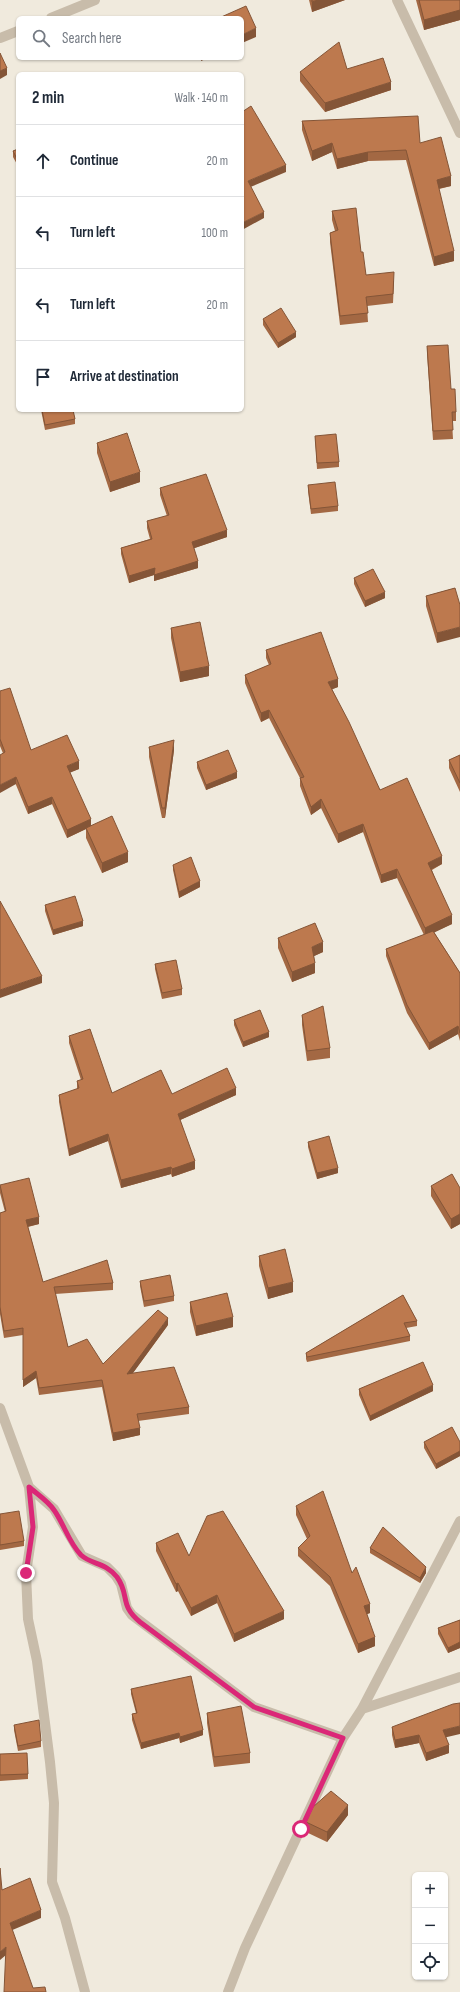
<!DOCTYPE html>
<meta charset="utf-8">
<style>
body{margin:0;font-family:"Sofia Sans Condensed",sans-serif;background:#f6f6f7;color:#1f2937}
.controls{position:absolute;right:12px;bottom:12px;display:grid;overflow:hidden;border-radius:6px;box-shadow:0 1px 3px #0004}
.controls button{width:36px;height:36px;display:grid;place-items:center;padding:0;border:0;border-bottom:1px solid #e0e1e3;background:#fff;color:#1f2937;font:20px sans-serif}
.stop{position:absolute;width:12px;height:12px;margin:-9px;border:3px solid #db2777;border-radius:50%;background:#fff}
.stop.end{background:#db2777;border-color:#fff;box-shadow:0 1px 4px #0008}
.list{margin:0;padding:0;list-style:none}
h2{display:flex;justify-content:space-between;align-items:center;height:52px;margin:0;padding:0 16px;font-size:17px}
h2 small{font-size:13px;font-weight:400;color:#747a83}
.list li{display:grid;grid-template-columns:26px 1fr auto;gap:12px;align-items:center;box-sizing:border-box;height:72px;padding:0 16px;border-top:1px solid #e0e1e3}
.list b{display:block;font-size:15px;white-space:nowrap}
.list em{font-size:13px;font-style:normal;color:#747a83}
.icon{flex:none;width:22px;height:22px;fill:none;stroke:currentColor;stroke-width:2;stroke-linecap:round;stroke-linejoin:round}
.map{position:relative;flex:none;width:460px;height:1992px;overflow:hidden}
.search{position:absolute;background:#fff;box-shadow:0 1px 3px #0004;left:16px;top:16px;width:228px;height:44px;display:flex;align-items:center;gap:10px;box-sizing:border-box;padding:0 14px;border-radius:6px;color:#747a83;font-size:15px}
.panel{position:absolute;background:#fff;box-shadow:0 1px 3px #0004;left:16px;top:72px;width:228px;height:340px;border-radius:6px}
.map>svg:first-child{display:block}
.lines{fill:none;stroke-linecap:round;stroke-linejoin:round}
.street{stroke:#c8bcaa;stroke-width:10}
.wall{fill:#a36843}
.shaded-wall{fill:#845537}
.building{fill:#bd794e;stroke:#845537}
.route{stroke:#db2777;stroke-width:5}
</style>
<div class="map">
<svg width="460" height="1992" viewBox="0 0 460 1992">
<rect width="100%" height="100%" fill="#f0eadd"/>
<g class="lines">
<path class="street" d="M397 0 460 133
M51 18 95 0
M0 38 18 31
M0 1408 29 1487 54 1509 82 1556 107 1567 116 1576 121 1584 127 1608 132 1615 254 1707 343 1738
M29 1487 33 1527 26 1573 28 1619 37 1661 50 1762 54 1803 52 1882 65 1918 85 1992
M362 1709 460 1677
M228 1992 245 1948 343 1738 362 1709 460 1521"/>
</g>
<path class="wall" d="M309 0H345L312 12Z
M416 0H460V20L424 30Z
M347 69 391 90 325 112 300 81V72Z
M302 121 420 143 451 186 439 189 454 261 434 266 406 160 368 161 337 169 332 152 312 161 302 130Z
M18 149V166L13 157V151Z
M332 211 361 252 366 275 394 281 393 303 367 306 368 322 340 325 330 242V233L335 231 332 220Z
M263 319 296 337 278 348 263 325Z
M427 346 451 389 456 412V421H452L453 439 433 440 427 354Z
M41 410H73L75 419V424L45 430Z
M315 436 339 462V467L317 469Z
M97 443 140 482 110 492 97 453Z
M308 485 338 506V511L311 514 308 491Z
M160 488 227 537 194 548 198 568 154 581V575L129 583 121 554V548L150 539 147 528V521L167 516 160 495Z
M354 578 385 598 365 607 354 584Z
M455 588 437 643 426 606V596Z
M171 628 209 676 180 682 171 638Z
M266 650 338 687 332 689 380 790 442 864 432 870 452 924 434 932 460 973V1041L458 1034 429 1050 407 1013 386 956V949L424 935 397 878 381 883 363 832 338 843 321 808 311 815 300 786V778L269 718 261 722 245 683V675L269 665 266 658Z
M0 691 31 750 79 769 70 772 91 825 128 862 102 873 86 838V829L67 838 52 804 28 814 0 746Z
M149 747 174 750 165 818H162L149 757Z
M460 755V792L449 768V760Z
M197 762 237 778 206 790 197 768Z
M173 865 200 887 179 898 173 870Z
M45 905 83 926 53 935 45 911Z
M278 938 323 952 314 956 315 973 292 982 278 948Z
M155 964 182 989V995L162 999 155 969Z
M302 1015 330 1048V1058L307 1061 302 1025Z
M234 1020 269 1037 243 1047 234 1025Z
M69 1036 112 1093 172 1094 236 1095 180 1120 195 1169 172 1177 171 1174 121 1188 108 1141 69 1156 59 1102V1095L77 1089V1081L81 1080 69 1043Z
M308 1142 338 1173 317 1179 308 1147Z
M0 1185 39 1224 28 1227 43 1282 113 1283V1290L55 1294 68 1347 103 1364 168 1325 133 1373 189 1407V1414L138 1421 140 1435 113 1441 102 1387 39 1395 36 1378 23 1387V1335L4 1338 0 1314V1213L5 1212 0 1193Z
M431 1186 460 1188V1224L451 1229 431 1196Z
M259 1256 293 1292 268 1299 259 1266Z
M140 1281 174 1296V1301L144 1307 140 1286Z
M403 1295 417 1321V1326L406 1328 410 1336V1341L307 1362 306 1359V1353Z
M190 1302 233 1327 196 1336 190 1312Z
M359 1389 433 1391 370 1421 359 1395Z
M424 1442H460V1456L436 1469 424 1448Z
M296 1506 352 1573 370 1613 367 1614 375 1646 358 1653 330 1586 298 1556V1548L307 1539 296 1515Z
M0 1514 24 1541V1546L0 1550Z
M156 1543 189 1556 284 1619 234 1642 217 1603 191 1616 178 1591 176 1592 156 1551Z
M370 1548 426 1573 420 1583 370 1553Z
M460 1620V1648L448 1653 438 1634V1628Z
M131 1689 203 1735 180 1743 179 1738 141 1749 132 1720V1714L136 1713 131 1694Z
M207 1713 250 1753V1763L214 1767 207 1723Z
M14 1725 41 1741V1747L18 1751 14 1730Z
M392 1727 446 1737 449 1753 426 1761 419 1743 395 1748 392 1735Z
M0 1774H28V1779L0 1781Z
M348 1815 327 1842 306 1832V1822Z"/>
<path class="shaded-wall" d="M318 0H345L312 12V2Z
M460 10V20L424 30V20Z
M256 28V37L242 43V35Z
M201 58H208L201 61Z
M7 68V75L0 79V71Z
M391 82V90L325 112V103Z
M332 143V152L312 161V151Z
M368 152V161L337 169V159Z
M286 165V172L248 188V181Z
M451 176V186L437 189V180Z
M264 212V218L242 230V223Z
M454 251V261L434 266V257Z
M296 332V337L278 348V343Z
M140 472V482L110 492V482Z
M227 530V537L192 549V542Z
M198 561V568L154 581V575L129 583V576L155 568Z
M385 592V598L365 607V601Z
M460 627V637L437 643V633Z
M209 666V676L180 682V672Z
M338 679V687L328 691V682Z
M269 710V718L261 722V713Z
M174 740V750L165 818V808Z
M79 761V769L67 774V766Z
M237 772V778L206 790V785Z
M16 777V784L0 793V785Z
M52 797V804L28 814V807Z
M321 799V808L311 815V807Z
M91 819V827L86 828V829L67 838V830Z
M363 824V832L338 843V834Z
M128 852V862L102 873V863Z
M442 856V864L428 871V863Z
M397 869V878L381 883V875Z
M200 881V887L179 898V892Z
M452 915V924L425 937V928Z
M83 921V926L53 935V930Z
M323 942V952L312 957V947Z
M315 963V973L292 982V972Z
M42 976V983L0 998V990Z
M458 1026V1034L429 1050V1043Z
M269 1032V1037L243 1047V1042Z
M236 1088V1095L178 1121V1114Z
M108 1134V1141L69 1156V1149Z
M195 1161V1169L172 1177V1169Z
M171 1167V1174L121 1188V1180Z
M338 1168V1173L317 1179V1173Z
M460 1214V1224L451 1229V1219Z
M39 1217V1224L26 1227V1220Z
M293 1282V1292L268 1299V1288Z
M233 1317V1327L196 1336V1326Z
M168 1318V1325L127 1381V1374Z
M36 1371V1378L23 1387V1380Z
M433 1385V1391L370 1421V1416Z
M140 1428V1435L113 1441V1433Z
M460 1451V1456L436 1469V1464Z
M426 1567V1573L420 1583V1578Z
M178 1583V1591L176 1592V1584Z
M217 1595V1603L191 1616V1608Z
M370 1604V1613L364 1615V1606Z
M284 1611V1619L234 1642V1634Z
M375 1637V1646L358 1653V1644Z
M460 1642V1648L448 1653V1648Z
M460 1726V1734L443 1738V1730Z
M203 1730V1735L180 1743V1737Z
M179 1733V1738L141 1749V1743Z
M419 1735V1743L395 1748V1740Z
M449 1745V1753L426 1761V1753Z
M348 1805V1815L327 1842V1832Z
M41 1910V1918L10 1931V1923Z
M6 1947V1955L0 1960V1952Z"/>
<path class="building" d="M312 0H318L312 2Z
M419 0H460V10L424 20Z
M246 6 256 28 242 35V18H219Z
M339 42 347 69 383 58 391 82 325 103 300 72Z
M0 53 7 68 0 71Z
M251 106 286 165 248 181 264 212 242 223V112Z
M418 116 420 143 441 137 451 176 437 180 454 251 434 257 406 150 368 152 337 159 332 143 312 151 302 121Z
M18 149V161L13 151Z
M356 208 361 252H363L366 275 394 272 393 294 366 297 368 313 340 316 330 233 338 230 332 211Z
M281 308 296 332 278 343 263 319Z
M448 345 451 389H455L456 412H452L453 430 433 431 427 346Z
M42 410H73L75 419 45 425Z
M127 433 140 472 110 482 97 443Z
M336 434 339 462 317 463 315 436Z
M206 474 227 530 192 542 198 561 154 575 155 568 129 576 121 548 152 539 147 521 169 515 160 488Z
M335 482 338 506 311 509 308 485Z
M373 569 385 592 365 601 354 578Z
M455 588 460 605V627L437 633 426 596Z
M200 622 209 666 180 672 171 628Z
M321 632 338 679 328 682 349 722 380 790 407 778 442 856 428 863 452 915 425 928 397 869 381 875 363 824 338 834 321 799 311 807 300 778 304 777 269 710 261 713 245 675 271 664 266 650Z
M10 688 31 750 67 735 79 761 67 766 91 819 67 830 52 797 28 807 16 777 0 785V755L5 752 0 739V691Z
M174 740 165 808H162L149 747Z
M228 750 237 772 206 785 197 762Z
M460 755V783L449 760Z
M112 816 128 852 102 863 86 828Z
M191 857 200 881 179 892 173 865Z
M75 896 83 921 53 930 45 905Z
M0 901 42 976 0 990Z
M315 923 323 942 312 947 315 963 292 972 278 938Z
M433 931 460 973V1033L458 1026 429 1043 407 1005 386 949Z
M176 960 182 989 162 993 155 964Z
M323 1006 330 1048 307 1051 302 1015Z
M260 1010 269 1032 243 1042 234 1020Z
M90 1029 112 1093 161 1070 172 1094 227 1068 236 1088 178 1114 195 1161 172 1169 171 1167 121 1180 108 1134 69 1149 59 1095 79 1088 77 1081 83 1079 69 1036Z
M329 1136 338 1168 317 1173 308 1142Z
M452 1174 460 1188V1214L451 1219 431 1186Z
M29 1178 39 1217 26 1220 43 1282 107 1260 113 1283 54 1287 68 1347 87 1339 103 1364 158 1310 168 1318 127 1374 174 1367 189 1407 137 1414 140 1428 113 1433 102 1380 39 1388 36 1371 23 1380V1328L4 1331 0 1307V1213L6 1211 0 1185Z
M285 1249 293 1282 268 1288 259 1256Z
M170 1275 174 1296 144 1301 140 1281Z
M227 1293 233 1317 196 1326 190 1302Z
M403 1295 417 1321 404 1323 410 1336 307 1357 306 1353Z
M423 1362 433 1385 370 1416 359 1389Z
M452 1427 460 1442V1451L436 1464 424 1442Z
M323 1491 352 1573 356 1567 370 1604 364 1606 375 1637 358 1644 330 1577 298 1548 310 1536 296 1506Z
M19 1511 24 1541 0 1545V1514Z
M223 1511 284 1611 234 1634 217 1595 191 1608 178 1583 176 1584 156 1543 178 1533 189 1556 207 1516Z
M383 1527 426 1567 420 1578 370 1548Z
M460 1620V1642L448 1648 438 1628Z
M191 1676 203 1730 180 1737 179 1733 141 1743 132 1714 137 1713 131 1689Z
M460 1703V1726L443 1730 449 1745 426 1753 419 1735 395 1740 392 1727 453 1704Z
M241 1706 250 1753 214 1757 207 1713Z
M39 1720 41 1741 18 1746 14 1725Z
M27 1753 28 1774 0 1775V1754Z
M331 1791 348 1805 327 1832 306 1822 313 1807Z
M0 1868 2 1890 30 1878 41 1910 10 1923 33 1988 45 1987 46 1992H4L6 1947 0 1952Z"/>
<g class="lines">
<path class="route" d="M26 1573 33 1527 29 1487C37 1494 48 1501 54 1510 64 1524 69 1543 81 1555 92 1565 105 1562 117 1577 130 1595 119 1605 140 1622L254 1707 343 1738 301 1829"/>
</g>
</svg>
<div class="controls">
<button>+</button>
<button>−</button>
<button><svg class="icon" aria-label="locate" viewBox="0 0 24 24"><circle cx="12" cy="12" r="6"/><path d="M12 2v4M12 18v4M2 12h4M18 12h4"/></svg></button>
</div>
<div class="stop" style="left:301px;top:1829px"></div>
<div class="stop end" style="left:26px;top:1573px"></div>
<div class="search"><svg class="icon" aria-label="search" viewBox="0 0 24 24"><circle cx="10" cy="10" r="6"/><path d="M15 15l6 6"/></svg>Search here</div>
<section class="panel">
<h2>2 min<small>Walk · 140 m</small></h2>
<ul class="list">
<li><svg class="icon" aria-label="ahead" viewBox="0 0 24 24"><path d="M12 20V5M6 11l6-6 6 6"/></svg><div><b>Continue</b></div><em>20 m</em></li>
<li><svg class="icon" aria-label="left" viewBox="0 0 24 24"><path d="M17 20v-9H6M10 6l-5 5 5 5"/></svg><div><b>Turn left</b></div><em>100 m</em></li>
<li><svg class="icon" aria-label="left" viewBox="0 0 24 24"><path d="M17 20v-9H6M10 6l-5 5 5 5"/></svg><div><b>Turn left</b></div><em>20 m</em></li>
<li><svg class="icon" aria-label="arrive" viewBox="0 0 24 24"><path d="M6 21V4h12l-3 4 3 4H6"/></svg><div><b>Arrive at destination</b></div></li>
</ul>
</section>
</div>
